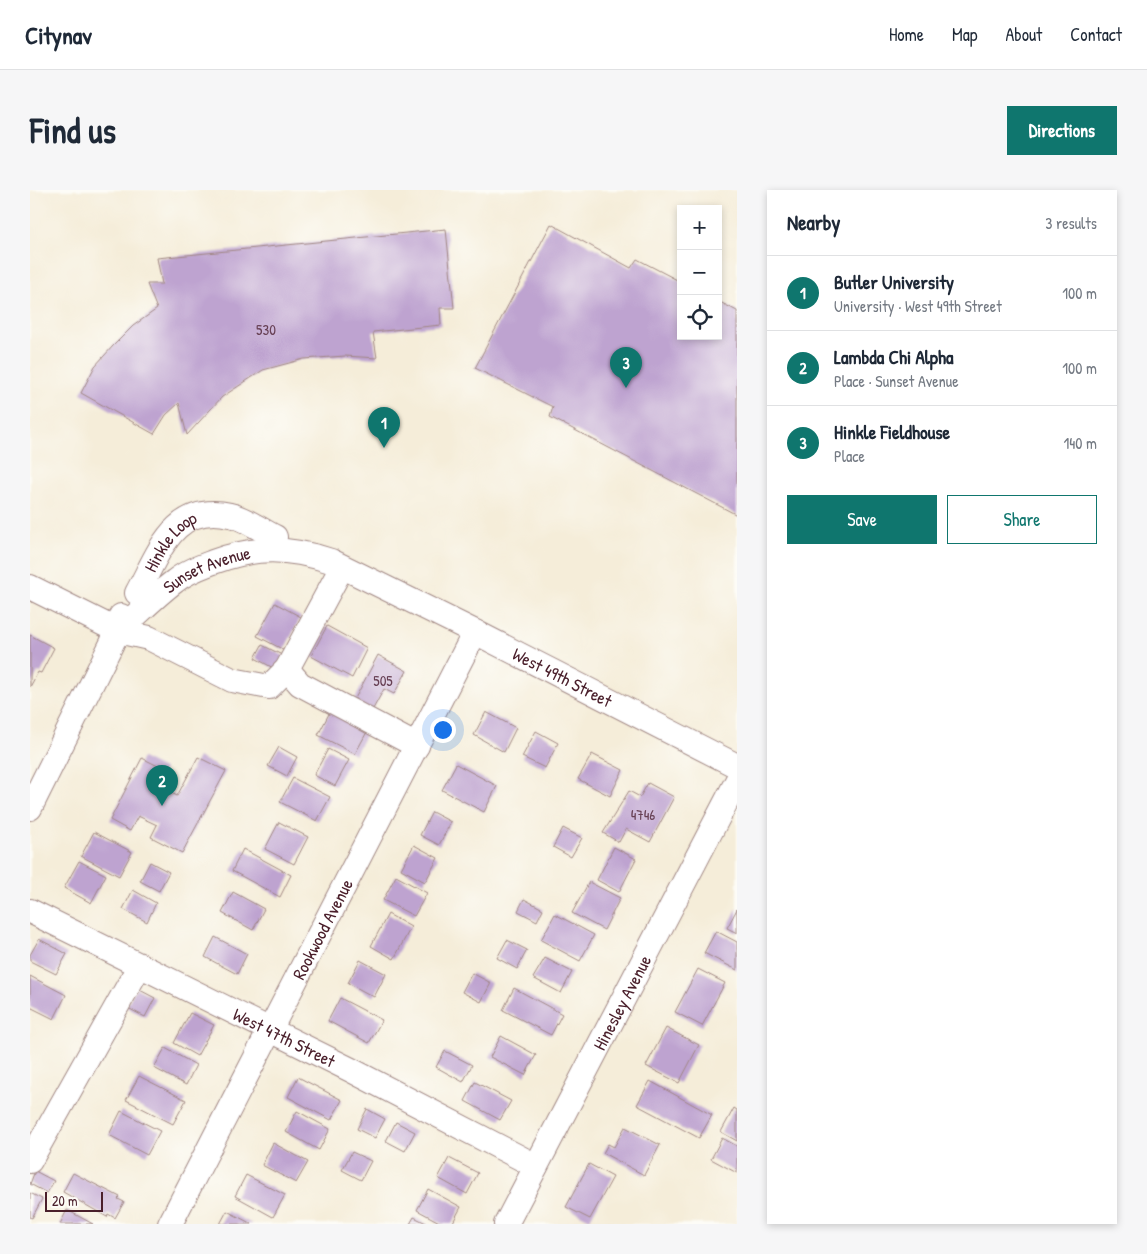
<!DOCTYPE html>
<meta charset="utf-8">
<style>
body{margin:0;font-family:"Patrick Hand",sans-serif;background:#f6f6f7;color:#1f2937}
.controls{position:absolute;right:15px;top:15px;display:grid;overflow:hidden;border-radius:0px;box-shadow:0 2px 8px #0003}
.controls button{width:45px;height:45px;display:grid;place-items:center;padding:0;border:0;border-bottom:1px solid #e0e1e3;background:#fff;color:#1f2937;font:25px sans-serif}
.scale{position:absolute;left:15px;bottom:12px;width:58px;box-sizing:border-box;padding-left:5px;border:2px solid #4a1f2b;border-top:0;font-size:14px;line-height:18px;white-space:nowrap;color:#4a1f2b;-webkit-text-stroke:4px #fdfcf7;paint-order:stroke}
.you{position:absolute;left:412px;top:539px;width:18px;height:18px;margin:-12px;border:4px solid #fff;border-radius:50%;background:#1a73e8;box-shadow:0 0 0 8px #1a73e833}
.badge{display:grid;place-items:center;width:32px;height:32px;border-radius:50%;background:#0f766e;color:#fff;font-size:16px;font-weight:700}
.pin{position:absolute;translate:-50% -41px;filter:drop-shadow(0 1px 2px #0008)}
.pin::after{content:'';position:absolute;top:26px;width:18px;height:15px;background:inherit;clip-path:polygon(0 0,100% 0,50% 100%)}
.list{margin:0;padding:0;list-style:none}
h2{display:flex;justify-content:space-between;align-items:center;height:65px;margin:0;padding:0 20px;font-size:21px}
h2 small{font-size:16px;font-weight:400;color:#747a83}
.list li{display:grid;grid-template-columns:32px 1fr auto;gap:15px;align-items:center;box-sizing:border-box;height:75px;padding:0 20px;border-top:1px solid #e0e1e3}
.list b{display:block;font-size:19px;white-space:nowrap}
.list p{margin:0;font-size:16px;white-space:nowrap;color:#747a83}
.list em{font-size:16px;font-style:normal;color:#747a83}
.actions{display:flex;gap:10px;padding:15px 20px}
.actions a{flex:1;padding:11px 0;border:1px solid #0f766e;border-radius:0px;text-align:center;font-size:18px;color:#0f766e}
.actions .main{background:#0f766e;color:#fff}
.icon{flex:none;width:28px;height:28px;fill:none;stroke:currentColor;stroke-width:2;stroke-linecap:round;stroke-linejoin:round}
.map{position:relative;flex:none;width:707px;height:1034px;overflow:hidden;border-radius:0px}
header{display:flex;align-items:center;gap:30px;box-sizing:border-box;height:70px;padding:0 25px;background:#fff;border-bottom:1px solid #e0e1e3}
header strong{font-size:24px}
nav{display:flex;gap:28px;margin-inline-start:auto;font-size:18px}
.intro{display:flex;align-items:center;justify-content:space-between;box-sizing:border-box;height:120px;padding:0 30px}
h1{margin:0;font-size:35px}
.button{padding:12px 22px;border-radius:0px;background:#0f766e;color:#fff;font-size:18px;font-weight:700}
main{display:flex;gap:30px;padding:0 30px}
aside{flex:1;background:#fff;border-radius:0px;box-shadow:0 2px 8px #0003}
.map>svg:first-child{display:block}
.building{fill:#bea3d0}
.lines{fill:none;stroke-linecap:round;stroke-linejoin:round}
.minor-casing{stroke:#a08682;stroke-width:26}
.minor{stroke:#fff;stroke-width:24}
.labels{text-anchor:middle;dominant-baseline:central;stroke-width:4;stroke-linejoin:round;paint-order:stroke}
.number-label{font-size:15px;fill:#674054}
.street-label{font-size:18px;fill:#4a1f2b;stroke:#fdfcf7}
</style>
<header>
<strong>Citynav</strong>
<nav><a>Home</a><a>Map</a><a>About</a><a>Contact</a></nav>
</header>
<div class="intro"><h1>Find us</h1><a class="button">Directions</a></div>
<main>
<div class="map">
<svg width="707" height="1034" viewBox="0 0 707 1034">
<rect width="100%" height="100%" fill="#fdfcf7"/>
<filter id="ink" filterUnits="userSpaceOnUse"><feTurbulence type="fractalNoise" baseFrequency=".02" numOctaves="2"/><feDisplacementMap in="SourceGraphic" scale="10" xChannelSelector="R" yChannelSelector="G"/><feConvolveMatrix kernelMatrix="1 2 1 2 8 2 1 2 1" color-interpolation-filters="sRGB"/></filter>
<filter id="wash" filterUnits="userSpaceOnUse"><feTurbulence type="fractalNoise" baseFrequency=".0096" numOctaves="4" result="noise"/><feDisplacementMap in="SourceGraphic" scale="20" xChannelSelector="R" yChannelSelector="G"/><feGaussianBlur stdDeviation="1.12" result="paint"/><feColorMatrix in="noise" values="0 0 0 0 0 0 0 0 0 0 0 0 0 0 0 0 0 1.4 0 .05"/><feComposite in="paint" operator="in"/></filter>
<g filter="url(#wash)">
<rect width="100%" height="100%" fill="#f5edd9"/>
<g id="blocks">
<path class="building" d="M521 34 601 78 607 69 651 92V146H688V111L707 121V325L520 227 523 217 445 178Z
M416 39 424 118H410L411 135 343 142 347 168 315 166 274 169 233 180 192 207 157 245 149 213 136 225 124 244 51 203 65 176 83 156 103 136 127 119 117 94H132L127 68Z
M245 413 271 427 254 460 227 446Z
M297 436 337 458 322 488 281 466Z
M0 445 24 458 11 483 8 482 0 497Z
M232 455 254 466 247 480 225 468Z
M348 465 377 481 364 504 354 499 338 528 320 518Z
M301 520 338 540 325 564 288 545Z
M456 522 486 538 474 562 444 545Z
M506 541 528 553 515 578 492 567Z
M249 557 267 567 257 586 238 576Z
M298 559 319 570 305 596 284 585Z
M562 564 593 580 580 606 548 589Z
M168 567 196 581 152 663 121 647 127 635 108 626 100 641 80 630 112 568 134 579 125 594 147 606Z
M426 574 467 596 454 622 412 600Z
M263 588 300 607 287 631 250 612Z
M618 593 644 607 620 652 596 639 589 652 573 643 599 601 610 607Z
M402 622 421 632 409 655 390 645Z
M249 632 278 647 264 674 235 659Z
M533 638 552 648 541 667 523 657Z
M64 642 102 662 89 686 51 666Z
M384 655 408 668 395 692 371 679Z
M584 657 606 669 589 702 567 690Z
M213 659 261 685 250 707 202 681Z
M49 671 76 685 61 713 34 698Z
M120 672 139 682 129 701 110 691Z
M366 686 397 703 384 726 353 710Z
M559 692 590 708 574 740 542 723Z
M103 700 126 713 117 732 93 719Z
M203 702 234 719 223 740 192 723Z
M494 709 513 719 507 731 488 721Z
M707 719V743L697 738Z
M358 724 381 737 364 769 341 756Z
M525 724 564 745 550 771 511 750Z
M686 741 707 752V780L674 763Z
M185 747 217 764 207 784 175 767Z
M9 749 37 764 26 784 0 771V765Z
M477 750 497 760 487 779 467 768Z
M515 768 542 782 531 803 503 788Z
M330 770 356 784 344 807 318 793Z
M668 779 695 793 672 836 645 822Z
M442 783 461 793 451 812 432 802Z
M0 786 36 805 24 829 0 817Z
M106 798 125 808 115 827 96 817Z
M484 798 532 824 521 845 473 820Z
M310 808 352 830 339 853 298 831Z
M160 823 184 835 167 866 144 853Z
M636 838 669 855 649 893 616 876Z
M471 846 506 865 495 885 460 867Z
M135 858 166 875 156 895 124 878Z
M415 861 442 875 433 892 406 877Z
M109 886 156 910 143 934 96 910Z
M268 887 312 910 301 930 258 907Z
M620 891 682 925 669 948 607 915Z
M445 892 481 911 470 930 435 911Z
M704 918 707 920V951L691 942Z
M337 919 355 929 345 948 327 939Z
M91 921 130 941 117 965 79 945Z
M267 921 300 939 289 960 256 942Z
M366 932 385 942 375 961 356 951Z
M595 937 630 955 614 985 573 963 578 954 584 957Z
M692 948 707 956V983L681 969Z
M243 953 278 972 266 993 232 975Z
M322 962 341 971 331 990 312 980Z
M419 968 448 983 437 1004 408 988Z
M559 974 583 987 560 1029 536 1017Z
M5 981 24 991 17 1003 0 994Z
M43 983 90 1007 88 1009 94 1012 85 1028 78 1024 77 1027 33 1002Z
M216 985 255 1005 243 1027 205 1006Z
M398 999 431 1017 422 1034H413L387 1020Z
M0 1003 12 1009 2 1028 0 1027Z
M37 1020 63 1034H30Z
M197 1021 222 1034H190Z
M384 1027 398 1034H380Z"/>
</g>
</g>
<g filter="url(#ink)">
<use href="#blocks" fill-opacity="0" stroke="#a08682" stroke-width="1"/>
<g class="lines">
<defs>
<g id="minor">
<path d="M0 397 88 441 119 448 202 490 239 497 257 479 312 377"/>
<path id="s1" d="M107 403C129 363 144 312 200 325 215 328 231 340 245 347"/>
<path id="s2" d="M88 441C107 425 125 406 145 391 156 382 170 377 183 372 226 356 258 357 301 371L445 442 707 576"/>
<path d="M257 479 270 494 387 556"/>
<path d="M0 618 88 441 91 426"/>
<path id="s3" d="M0 721 321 880 506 976"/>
<path d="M0 971 110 775"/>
<path id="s4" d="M140 1034 445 442"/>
<path id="s5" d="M476 1034 707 591"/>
</g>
</defs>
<use href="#minor" class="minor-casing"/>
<use href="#minor" class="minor"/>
</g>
</g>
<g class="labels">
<g class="number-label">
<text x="236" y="139">530</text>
<text x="353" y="490">505</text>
<text x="613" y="624">4746</text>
</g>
<g class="street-label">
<text stroke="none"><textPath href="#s1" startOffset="62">Hinkle Loop</textPath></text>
<text stroke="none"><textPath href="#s2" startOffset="110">Sunset Avenue</textPath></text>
<text stroke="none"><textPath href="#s2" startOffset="498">West 49th Street</textPath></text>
<text stroke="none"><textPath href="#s4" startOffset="332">Rookwood Avenue</textPath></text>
<text stroke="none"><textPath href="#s5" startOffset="250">Hinesley Avenue</textPath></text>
<text stroke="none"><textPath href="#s3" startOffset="284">West 47th Street</textPath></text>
</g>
</g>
</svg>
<div class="controls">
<button>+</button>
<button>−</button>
<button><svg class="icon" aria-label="locate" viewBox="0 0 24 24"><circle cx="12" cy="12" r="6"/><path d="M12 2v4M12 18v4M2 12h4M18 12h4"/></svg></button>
</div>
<div class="scale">20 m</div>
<div class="you"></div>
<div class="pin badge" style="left:354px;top:258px">1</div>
<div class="pin badge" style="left:132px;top:616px">2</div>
<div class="pin badge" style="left:596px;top:198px">3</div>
</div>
<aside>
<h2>Nearby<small>3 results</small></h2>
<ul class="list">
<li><span class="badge">1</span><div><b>Butler University</b><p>University · West 49th Street</p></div><em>100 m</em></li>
<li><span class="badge">2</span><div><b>Lambda Chi Alpha</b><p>Place · Sunset Avenue</p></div><em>100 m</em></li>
<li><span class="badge">3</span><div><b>Hinkle Fieldhouse</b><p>Place</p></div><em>140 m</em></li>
</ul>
<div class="actions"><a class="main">Save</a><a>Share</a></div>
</aside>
</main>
